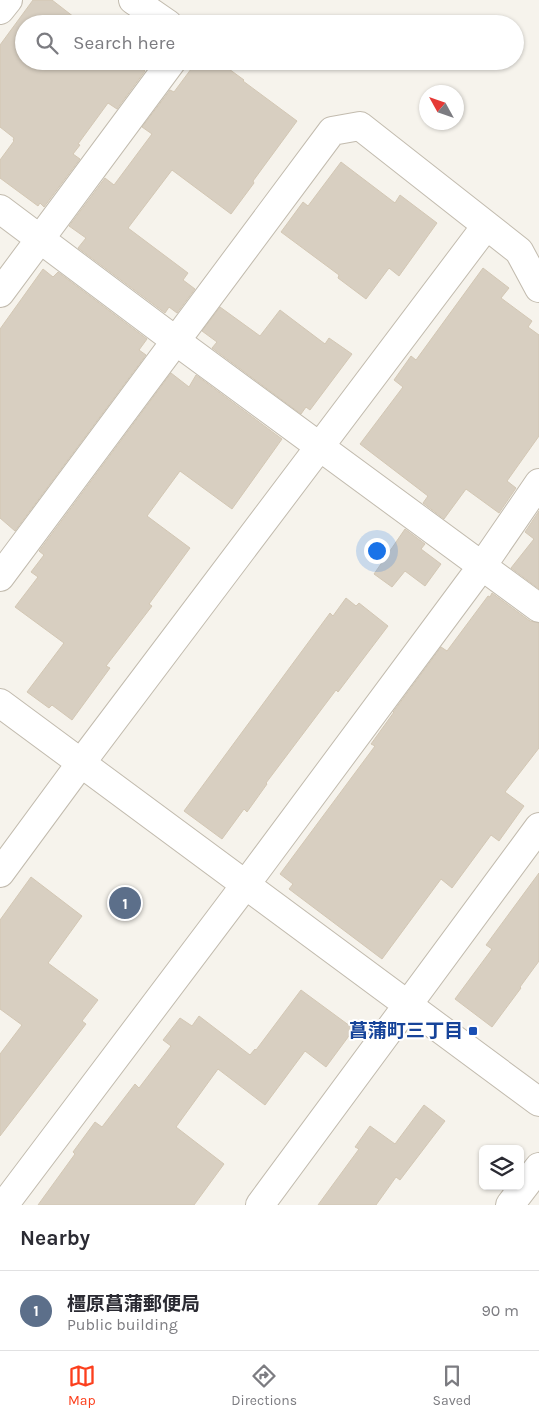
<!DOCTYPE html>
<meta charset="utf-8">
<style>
body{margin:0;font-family:Karla,"Noto Sans JP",sans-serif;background:#f7f7f7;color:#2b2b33}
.controls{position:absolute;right:15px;bottom:15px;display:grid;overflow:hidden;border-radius:8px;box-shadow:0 1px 4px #0004}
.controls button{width:45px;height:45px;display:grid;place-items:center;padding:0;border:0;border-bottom:1px solid #e1e1e2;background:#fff;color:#2b2b33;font:25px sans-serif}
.compass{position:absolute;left:419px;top:85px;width:45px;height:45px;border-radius:50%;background:#fff;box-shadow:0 1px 4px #0004;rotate:310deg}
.you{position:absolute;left:376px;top:550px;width:18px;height:18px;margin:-12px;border:4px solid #fff;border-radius:50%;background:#1a73e8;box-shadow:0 0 0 8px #1a73e833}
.badge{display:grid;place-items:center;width:32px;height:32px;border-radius:50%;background:#fc3f1d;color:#fff;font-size:16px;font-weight:700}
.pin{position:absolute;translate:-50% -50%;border:2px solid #fff;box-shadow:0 1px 5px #0006}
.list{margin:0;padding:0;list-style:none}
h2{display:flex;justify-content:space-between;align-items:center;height:65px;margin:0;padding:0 20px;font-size:21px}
h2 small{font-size:16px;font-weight:400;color:#7c7c81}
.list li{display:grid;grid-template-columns:32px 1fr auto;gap:15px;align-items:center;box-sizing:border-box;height:80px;padding:0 20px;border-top:1px solid #e1e1e2}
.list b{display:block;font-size:19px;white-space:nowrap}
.list p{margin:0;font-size:16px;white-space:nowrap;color:#7c7c81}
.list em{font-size:16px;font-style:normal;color:#7c7c81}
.icon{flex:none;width:28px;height:28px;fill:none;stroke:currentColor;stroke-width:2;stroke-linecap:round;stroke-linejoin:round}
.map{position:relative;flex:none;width:539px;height:1205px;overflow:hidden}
.search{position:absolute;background:#fff;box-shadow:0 1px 4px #0004;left:15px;right:15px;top:15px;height:55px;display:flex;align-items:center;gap:12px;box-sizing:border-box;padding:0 18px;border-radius:28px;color:#7c7c81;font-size:19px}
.sheet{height:145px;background:#fff}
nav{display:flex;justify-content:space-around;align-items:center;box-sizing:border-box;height:70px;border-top:1px solid #e1e1e2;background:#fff;font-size:14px;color:#7c7c81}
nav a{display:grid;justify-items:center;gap:2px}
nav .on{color:#fc3f1d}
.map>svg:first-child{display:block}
.building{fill:#d8cfc1;stroke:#d3c7b4}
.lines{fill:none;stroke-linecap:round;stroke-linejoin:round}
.minor-casing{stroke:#c2bbae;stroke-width:30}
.minor{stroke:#fff;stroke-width:28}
.transit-dot{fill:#1a4fb4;stroke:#fff;stroke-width:2}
.labels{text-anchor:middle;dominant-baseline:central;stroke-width:4;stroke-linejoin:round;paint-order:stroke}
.transit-label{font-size:19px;font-weight:bold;fill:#164399;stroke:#fff;text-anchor:end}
</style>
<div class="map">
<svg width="539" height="1205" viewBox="0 0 539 1205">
<rect width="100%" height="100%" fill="#f6f3ec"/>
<path class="building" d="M33 0H52L83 24H24V61H133L145 71 117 109 108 103 78 144 80 145 73 154 80 159 44 207 40 203 38 206 0 178V160L14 141 13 140 14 138 0 127V45Z
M197 61H218L244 80 243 81 297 121 253 181 254 183 231 214 172 170 128 228 188 273 183 280 195 289 177 313 169 307 165 313 78 248 86 238 69 226 105 178 114 185 152 134 142 127 170 90 174 92Z
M341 162 395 203 400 195 437 223 399 276 389 268 366 299 338 278 339 275 281 232 303 202 308 206Z
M483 268 509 288 501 298 532 321 528 327 539 335V436L507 481 516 488 499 513 466 489 444 519 423 503 428 496 360 444 403 387 394 380 411 356 416 360Z
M43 269 53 277 58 272 147 339 139 350 146 355 15 531 0 518V329Z
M220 307 260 336 280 310 325 344 329 338 352 354 310 410 306 407 301 414 212 348 217 342 202 331Z
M171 373 189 387 196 375 282 439 232 509 180 471 147 516 190 548 149 604 152 606 106 666 110 668 72 720 52 705 49 708 27 692 64 643 15 607 38 577 31 572 44 555 39 551Z
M539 511V589L511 568 534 539 525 532Z
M405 529 425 544 421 549 441 564 425 586 405 571 392 587 374 574Z
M492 593 530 621 539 623V748L505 792 524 806 499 841 491 835 452 888 441 879 382 959 289 889 293 884 280 874 375 746 371 744 394 712H393L441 647 447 651 488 596 490 597Z
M346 598 356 606 359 603 388 626 338 692 336 690 266 783 267 784 247 812 244 809 222 839 184 811 330 613 333 616Z
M539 873V961L520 987 521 988 492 1027 455 999 492 949 486 945Z
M31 877 82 916 48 963 98 1000 82 1021 86 1024 0 1136V1054L22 1025 0 1009V920Z
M301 990 354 1029 326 1067 305 1051 265 1105 218 1069 176 1127 224 1164 194 1205H38L75 1154 73 1152 95 1122 102 1127 135 1084 139 1088 171 1046 163 1040 180 1018 192 1026 199 1016 250 1055 255 1049 256 1050Z
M424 1105 445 1121 400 1180 396 1177 376 1205H318L359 1149 355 1147 370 1126 395 1144Z"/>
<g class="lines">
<defs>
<path id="minor" d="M133 0 168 24
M0 10 8 0
M0 209 176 341 539 608
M0 293 172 61
M0 577 332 131 360 126 519 251 539 288
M0 703 539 1102
M0 873 81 763 486 226
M4 1205 246 884 482 566 539 483
M260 1205 539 827
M510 1205 539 1167"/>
</defs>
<use href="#minor" class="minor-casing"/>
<use href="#minor" class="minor"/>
</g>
<rect class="transit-dot" x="468" y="1026" width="10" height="10" rx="2.5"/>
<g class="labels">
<g class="transit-label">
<text x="463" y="1031">菖蒲町三丁目</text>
</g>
</g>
</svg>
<div class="controls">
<button><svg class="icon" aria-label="layers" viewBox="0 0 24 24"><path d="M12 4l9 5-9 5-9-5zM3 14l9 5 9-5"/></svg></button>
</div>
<svg class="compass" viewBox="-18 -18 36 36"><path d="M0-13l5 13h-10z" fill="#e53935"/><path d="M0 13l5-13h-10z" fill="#7c7c81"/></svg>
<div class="you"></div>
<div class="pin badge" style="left:125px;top:903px;background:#5c6f8a">1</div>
<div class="search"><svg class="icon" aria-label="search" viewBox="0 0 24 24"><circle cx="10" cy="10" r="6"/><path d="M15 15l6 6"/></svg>Search here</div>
</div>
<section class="sheet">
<h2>Nearby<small></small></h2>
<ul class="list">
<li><span class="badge" style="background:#5c6f8a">1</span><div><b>橿原菖蒲郵便局</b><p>Public building</p></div><em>90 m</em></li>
</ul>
</section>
<nav>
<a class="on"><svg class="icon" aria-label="map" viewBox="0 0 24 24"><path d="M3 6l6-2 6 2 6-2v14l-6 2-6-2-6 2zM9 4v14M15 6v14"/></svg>Map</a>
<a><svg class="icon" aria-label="directions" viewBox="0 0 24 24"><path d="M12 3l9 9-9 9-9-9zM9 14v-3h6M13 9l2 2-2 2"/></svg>Directions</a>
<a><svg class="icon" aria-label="saved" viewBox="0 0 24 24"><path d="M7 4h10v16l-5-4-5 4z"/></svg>Saved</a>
</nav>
